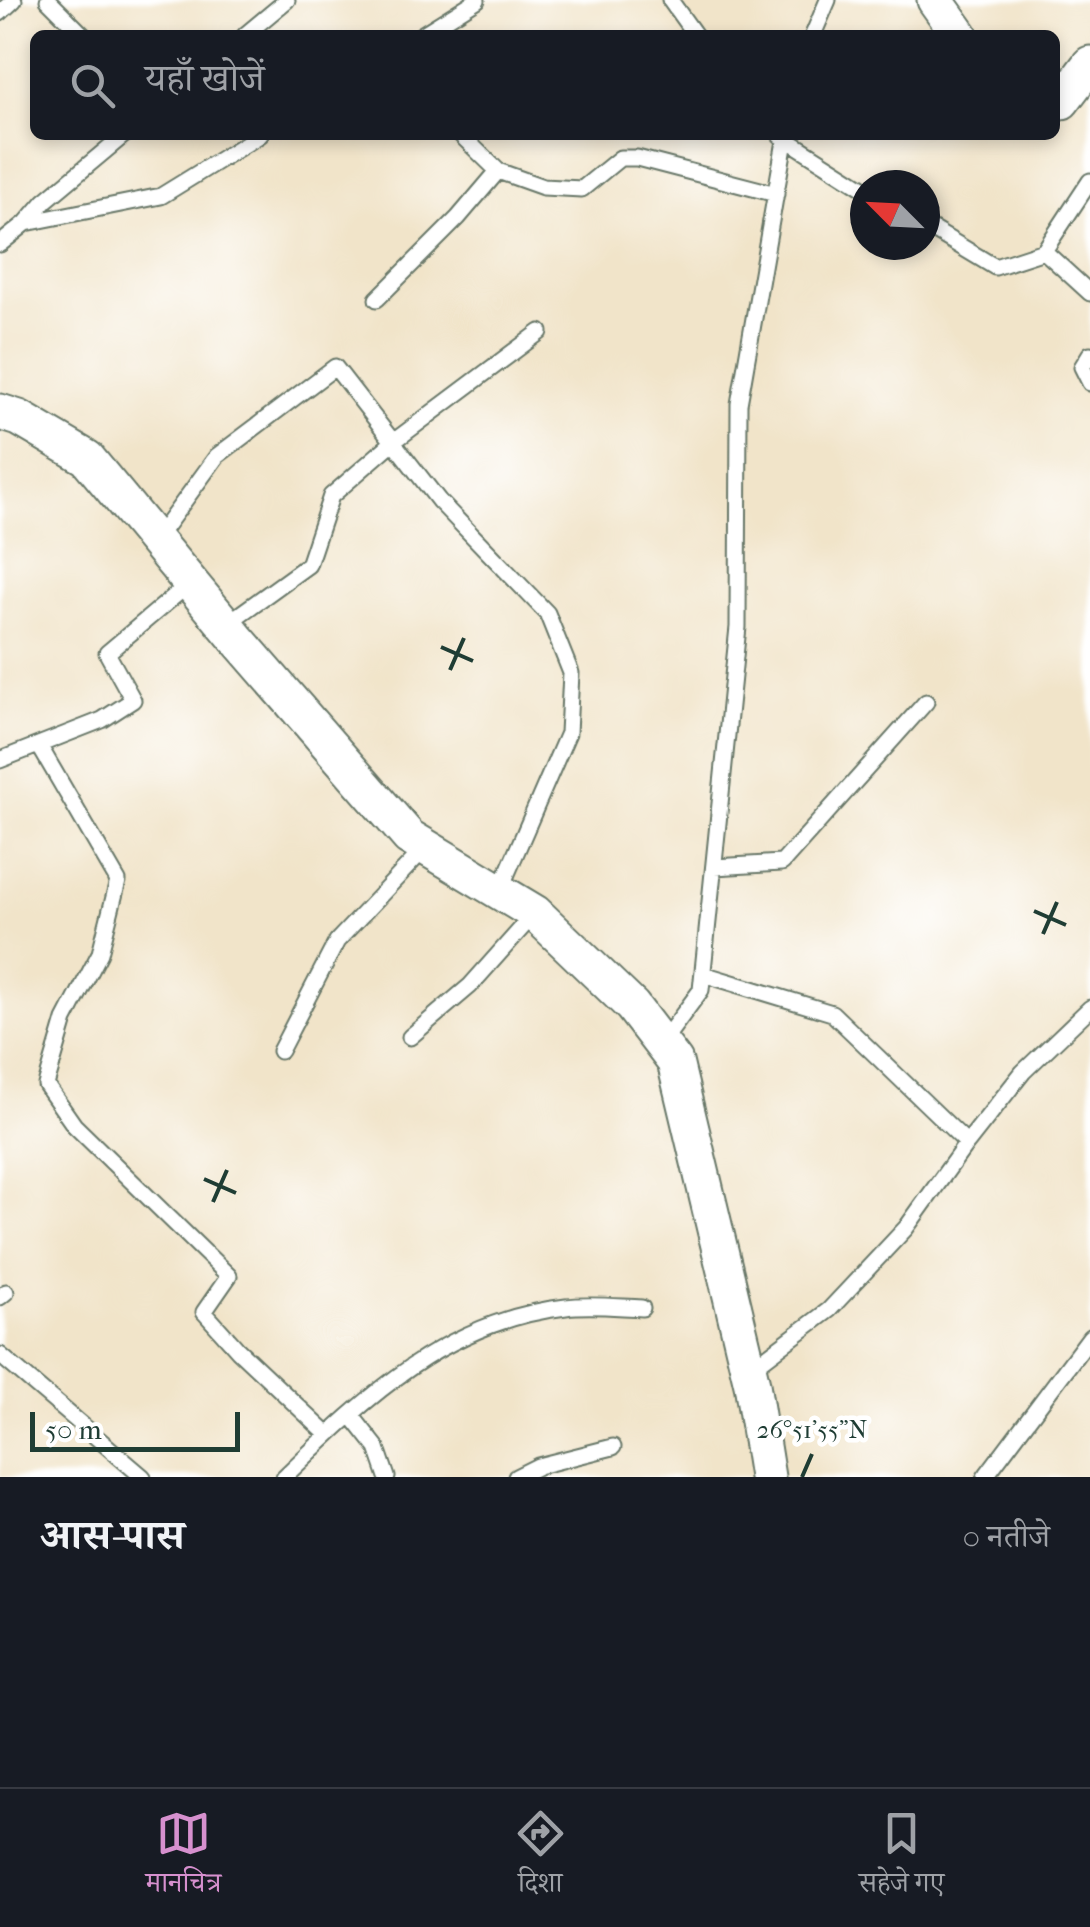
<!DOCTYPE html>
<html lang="hi">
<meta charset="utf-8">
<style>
body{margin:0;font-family:"IM FELL French Canon","Noto Serif Devanagari",serif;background:#20242c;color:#f1f3f6}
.compass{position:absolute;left:850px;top:170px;width:90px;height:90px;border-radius:50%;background:#171b24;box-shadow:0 5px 15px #0003;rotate:294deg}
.scale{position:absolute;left:30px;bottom:25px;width:210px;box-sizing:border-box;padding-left:10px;border:5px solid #1f3d34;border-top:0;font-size:28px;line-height:35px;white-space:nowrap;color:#1f3d34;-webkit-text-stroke:8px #fff;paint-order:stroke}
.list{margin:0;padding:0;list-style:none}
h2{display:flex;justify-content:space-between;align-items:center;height:130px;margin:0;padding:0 40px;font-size:42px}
h2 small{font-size:32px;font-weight:400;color:#9ea1a6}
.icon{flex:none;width:55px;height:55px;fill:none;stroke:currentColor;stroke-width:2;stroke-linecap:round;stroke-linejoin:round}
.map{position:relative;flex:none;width:1090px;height:1477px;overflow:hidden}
.search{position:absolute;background:#171b24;box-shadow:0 5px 15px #0003;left:30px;right:30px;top:30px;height:110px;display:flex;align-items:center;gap:25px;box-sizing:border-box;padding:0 35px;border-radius:15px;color:#9ea1a6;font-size:38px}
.sheet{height:310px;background:#171b24}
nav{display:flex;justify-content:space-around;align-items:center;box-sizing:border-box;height:140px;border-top:2px solid #363941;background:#171b24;font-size:28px;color:#9ea1a6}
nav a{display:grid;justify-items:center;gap:5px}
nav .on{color:#d690ce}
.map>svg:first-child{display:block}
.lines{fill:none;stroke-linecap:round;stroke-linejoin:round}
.service-casing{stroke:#687768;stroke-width:19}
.tertiary-casing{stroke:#687768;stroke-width:39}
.service{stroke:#fff;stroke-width:15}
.tertiary{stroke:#fff;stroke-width:35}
.ticks{fill:none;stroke:#1f3d34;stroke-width:4}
.ticks-label{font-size:25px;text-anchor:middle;fill:#1f3d34;stroke:#fff;stroke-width:9;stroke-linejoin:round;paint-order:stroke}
</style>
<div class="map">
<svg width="1090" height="1477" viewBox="0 0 1090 1477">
<rect width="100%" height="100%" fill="#fff"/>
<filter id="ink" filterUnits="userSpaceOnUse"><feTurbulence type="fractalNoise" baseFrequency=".01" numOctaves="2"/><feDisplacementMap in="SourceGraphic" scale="20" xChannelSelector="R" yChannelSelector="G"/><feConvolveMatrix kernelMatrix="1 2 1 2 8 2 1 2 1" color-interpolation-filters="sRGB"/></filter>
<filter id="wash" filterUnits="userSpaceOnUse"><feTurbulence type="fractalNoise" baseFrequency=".0048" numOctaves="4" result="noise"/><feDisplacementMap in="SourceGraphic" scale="40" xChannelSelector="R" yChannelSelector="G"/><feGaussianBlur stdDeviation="2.25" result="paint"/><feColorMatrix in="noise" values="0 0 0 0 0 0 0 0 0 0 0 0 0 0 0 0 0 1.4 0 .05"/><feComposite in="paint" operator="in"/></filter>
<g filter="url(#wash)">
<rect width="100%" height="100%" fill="#f1e4c9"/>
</g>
<g filter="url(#ink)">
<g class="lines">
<defs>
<path id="service" d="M48 0 83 35
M670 0 695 35
M0 13 14 0
M245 35 287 0
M421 35 477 0
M813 35 828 0
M461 135 498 171 543 187 582 189 620 158H637L776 194
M780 135 865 189
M27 222 45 201 124 135
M925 225 995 267 1044 251 1090 181
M0 244 26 223 161 196 260 135
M1044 251 1090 293
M377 299 458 218 498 171
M1090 354 1082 367 1090 383
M155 541 217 456 335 367 439 501 547 613 571 673 568 733 499 892
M225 625 308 565 331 496 393 442 540 332
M40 747 118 881 100 953 65 1020 46 1085 74 1125 229 1276 204 1312 238 1350 328 1435
M0 760 102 720 133 700 107 653 190 583
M714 867 782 863 926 702
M703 974 832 1013 967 1143
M410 1037 470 986 535 913
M661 1044 701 990 738 627 739 404 786 135
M280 1051 337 941 426 847
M0 1297 6 1292
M0 1355 143 1477
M748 1371 829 1310 906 1228 967 1143 1023 1072 1090 1008
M351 1415 377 1448 387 1477
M284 1477C367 1397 445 1321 566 1307 590 1304 617 1307 642 1308
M516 1477 538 1466 613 1447
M985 1477 1090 1337"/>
<path id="tertiary" d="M935 0 960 35
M1055 101H1062L1090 64
M0 412 19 418 87 458 237 639 409 837 535 913 632 1006 675 1062 752 1384 767 1477"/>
</defs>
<use href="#service" class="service-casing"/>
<use href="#tertiary" class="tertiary-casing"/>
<use href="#service" class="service"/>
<use href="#tertiary" class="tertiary"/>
</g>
</g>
<path class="ticks" d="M441 647 473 661M450 670 464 638M1034 911 1066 925M1043 934 1057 902M204 1179 236 1193M213 1202 227 1170M802 1477 812 1454"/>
<g class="ticks-label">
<text x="812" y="1438">26°51'55"N</text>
</g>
</svg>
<svg class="compass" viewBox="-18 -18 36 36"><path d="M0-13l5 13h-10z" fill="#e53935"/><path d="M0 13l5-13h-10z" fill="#9ea1a6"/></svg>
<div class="scale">50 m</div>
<div class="search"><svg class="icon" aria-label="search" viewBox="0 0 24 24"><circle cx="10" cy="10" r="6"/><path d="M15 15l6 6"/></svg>यहाँ खोजें</div>
</div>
<section class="sheet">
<h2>आस-पास<small>0 नतीजे</small></h2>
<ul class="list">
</ul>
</section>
<nav>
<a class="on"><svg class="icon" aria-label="map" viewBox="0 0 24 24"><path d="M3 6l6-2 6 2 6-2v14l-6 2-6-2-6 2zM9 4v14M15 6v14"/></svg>मानचित्र</a>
<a><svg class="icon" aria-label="directions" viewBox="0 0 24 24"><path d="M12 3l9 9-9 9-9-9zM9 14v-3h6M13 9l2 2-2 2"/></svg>दिशा</a>
<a><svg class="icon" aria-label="saved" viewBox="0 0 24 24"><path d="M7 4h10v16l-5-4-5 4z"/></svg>सहेजे गए</a>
</nav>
